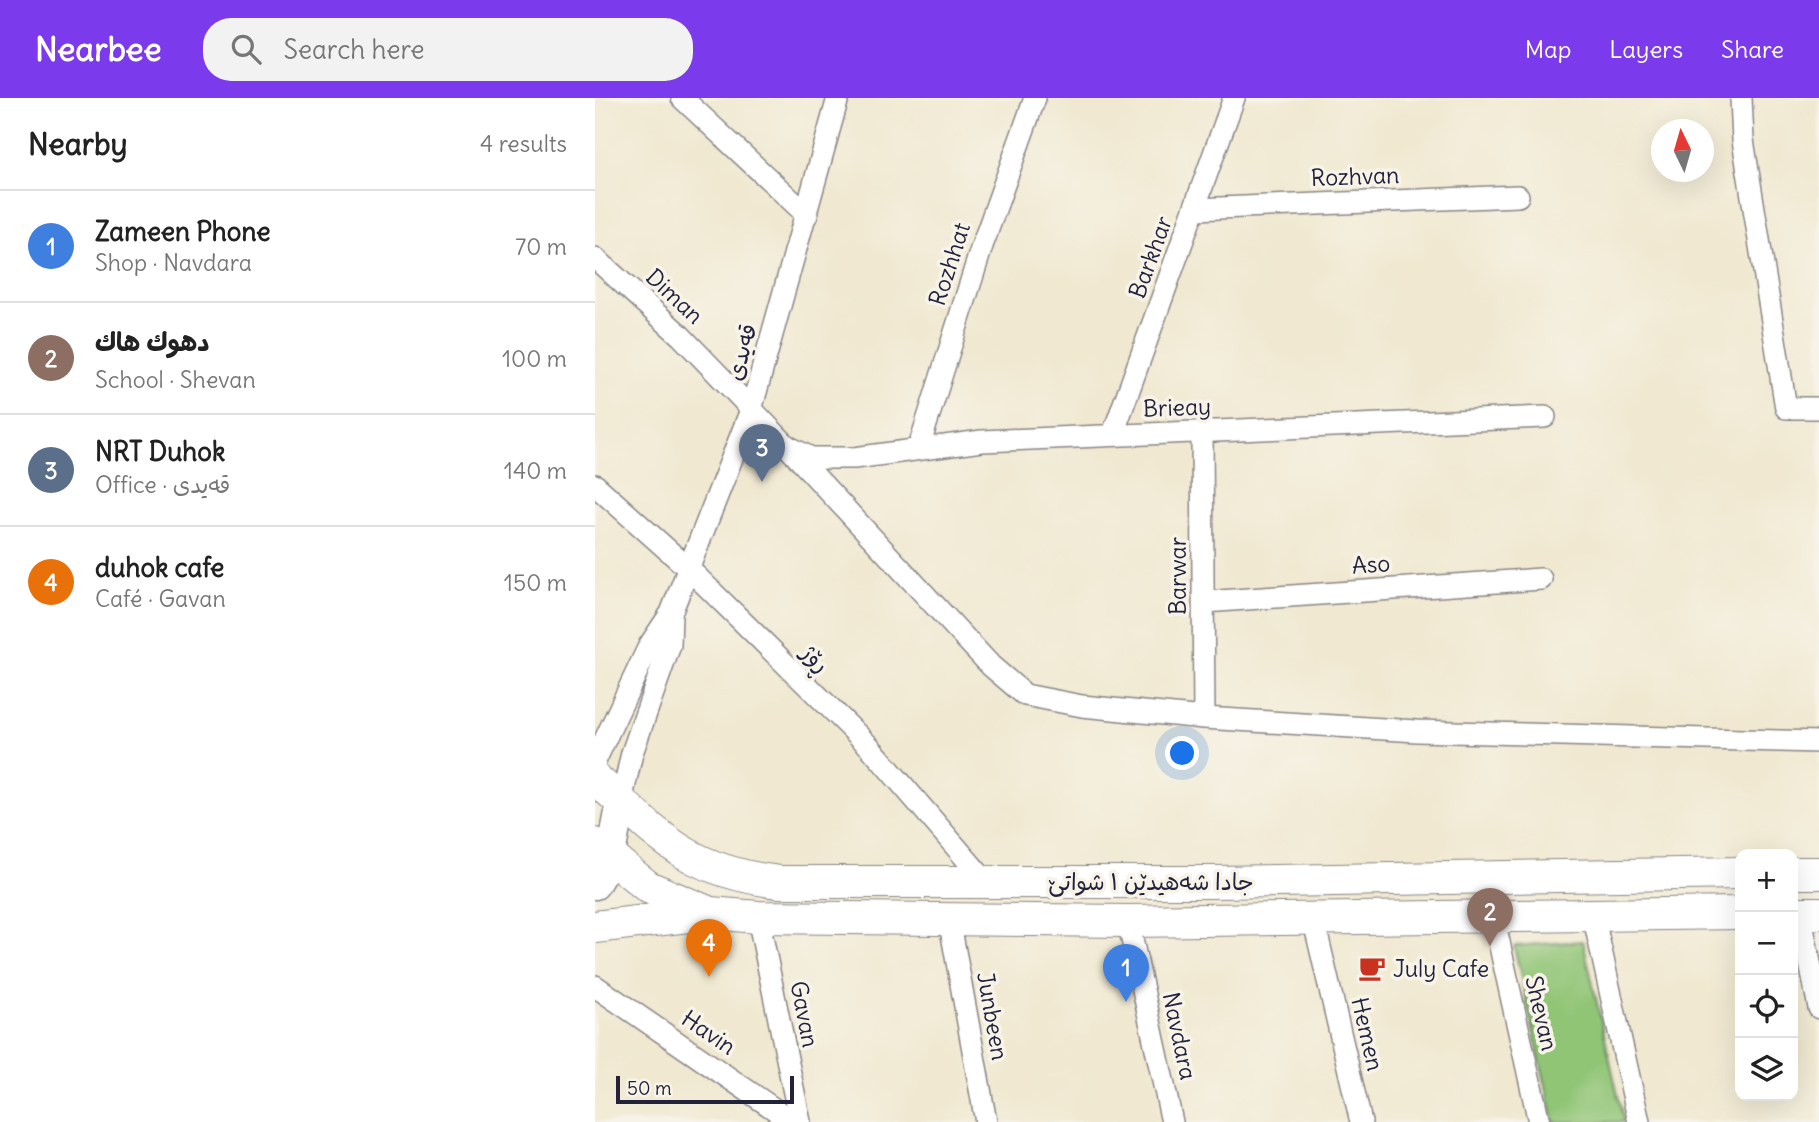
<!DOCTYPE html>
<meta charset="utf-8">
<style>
body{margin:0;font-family:Delius,"Playpen Sans Arabic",sans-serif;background:#f2f2f2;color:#222}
.controls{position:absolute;right:21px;bottom:21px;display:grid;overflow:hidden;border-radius:14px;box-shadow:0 7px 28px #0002}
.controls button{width:63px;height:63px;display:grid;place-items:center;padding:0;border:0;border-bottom:2px solid #e0e0e0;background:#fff;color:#222;font:35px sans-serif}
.compass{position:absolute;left:1056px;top:21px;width:63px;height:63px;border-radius:50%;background:#fff;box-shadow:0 7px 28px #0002;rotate:355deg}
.scale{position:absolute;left:21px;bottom:18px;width:178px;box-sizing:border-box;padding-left:7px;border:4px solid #22223b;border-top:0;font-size:19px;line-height:24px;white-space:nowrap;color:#22223b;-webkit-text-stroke:5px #f7f3e8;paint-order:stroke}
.you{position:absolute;left:588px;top:656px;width:24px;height:24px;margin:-18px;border:5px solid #fff;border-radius:50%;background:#1a73e8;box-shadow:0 0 0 10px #1a73e833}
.badge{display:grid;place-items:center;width:46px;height:46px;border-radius:50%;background:#7c3aed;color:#fff;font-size:23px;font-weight:700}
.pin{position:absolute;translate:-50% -58px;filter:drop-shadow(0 2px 4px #0008)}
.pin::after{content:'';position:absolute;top:37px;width:24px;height:21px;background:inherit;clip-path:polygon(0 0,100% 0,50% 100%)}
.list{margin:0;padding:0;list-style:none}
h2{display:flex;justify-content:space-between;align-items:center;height:91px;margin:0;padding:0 28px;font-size:30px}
h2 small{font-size:23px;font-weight:400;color:#767676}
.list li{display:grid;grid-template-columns:46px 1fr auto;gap:21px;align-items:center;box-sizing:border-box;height:112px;padding:0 28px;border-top:2px solid #e0e0e0}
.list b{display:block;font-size:26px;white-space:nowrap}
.list p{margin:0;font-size:23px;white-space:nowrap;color:#767676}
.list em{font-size:23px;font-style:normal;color:#767676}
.icon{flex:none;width:38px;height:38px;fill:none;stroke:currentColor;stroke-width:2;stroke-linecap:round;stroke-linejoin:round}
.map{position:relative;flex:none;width:1224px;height:1024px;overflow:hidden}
header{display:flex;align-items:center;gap:42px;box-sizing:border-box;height:98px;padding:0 35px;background:#7c3aed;color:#fff}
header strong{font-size:33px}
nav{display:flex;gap:38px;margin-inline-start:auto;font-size:24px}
.search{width:490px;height:63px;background:#f2f2f2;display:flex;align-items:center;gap:18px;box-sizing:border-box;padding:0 24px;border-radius:28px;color:#767676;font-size:26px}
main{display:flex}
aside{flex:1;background:#fff}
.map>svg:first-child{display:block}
.green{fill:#90c576;stroke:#597458;stroke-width:2}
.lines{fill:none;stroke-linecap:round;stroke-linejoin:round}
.street-casing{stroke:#898586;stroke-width:24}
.secondary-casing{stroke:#898586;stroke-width:31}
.primary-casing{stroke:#898586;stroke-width:34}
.street{stroke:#fff;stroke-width:21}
.secondary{stroke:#fff;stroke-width:28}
.primary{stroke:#fff;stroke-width:32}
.labels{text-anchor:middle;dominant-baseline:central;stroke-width:7;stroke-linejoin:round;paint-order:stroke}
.street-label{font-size:23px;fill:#22223b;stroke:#f7f3e8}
.poi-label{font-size:23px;fill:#22223b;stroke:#f7f3e8;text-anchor:start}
</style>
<header>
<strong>Nearbee</strong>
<div class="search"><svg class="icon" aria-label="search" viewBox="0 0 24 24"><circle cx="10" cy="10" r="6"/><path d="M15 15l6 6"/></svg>Search here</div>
<nav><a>Map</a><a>Layers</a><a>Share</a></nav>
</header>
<main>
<aside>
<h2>Nearby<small>4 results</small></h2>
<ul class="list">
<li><span class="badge" style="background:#3f7fe0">1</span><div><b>Zameen Phone</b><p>Shop · Navdara</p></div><em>70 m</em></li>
<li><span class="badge" style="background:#8d6e63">2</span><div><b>دهوك هاك</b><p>School · Shevan</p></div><em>100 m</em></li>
<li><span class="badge" style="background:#5c6f8a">3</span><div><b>NRT Duhok</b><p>Office · قەیدی</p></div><em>140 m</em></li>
<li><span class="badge" style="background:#e8710a">4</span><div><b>duhok cafe</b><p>Café · Gavan</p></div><em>150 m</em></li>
</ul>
</aside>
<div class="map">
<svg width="1224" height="1024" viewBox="0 0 1224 1024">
<rect width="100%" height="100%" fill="#f7f3e8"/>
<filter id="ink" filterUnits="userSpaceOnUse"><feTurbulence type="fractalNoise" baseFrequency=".0143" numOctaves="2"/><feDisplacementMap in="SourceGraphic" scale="14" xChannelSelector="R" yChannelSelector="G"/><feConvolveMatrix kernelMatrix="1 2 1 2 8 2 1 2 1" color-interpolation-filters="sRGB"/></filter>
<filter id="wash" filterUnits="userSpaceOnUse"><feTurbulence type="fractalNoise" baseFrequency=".00686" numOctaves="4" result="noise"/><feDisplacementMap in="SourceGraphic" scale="28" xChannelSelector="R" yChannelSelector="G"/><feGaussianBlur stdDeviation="1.57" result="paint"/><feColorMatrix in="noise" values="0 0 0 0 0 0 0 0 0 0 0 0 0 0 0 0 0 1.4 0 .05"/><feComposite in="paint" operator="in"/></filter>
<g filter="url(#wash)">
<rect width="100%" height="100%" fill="#f0e8d0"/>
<path class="green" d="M988 843 1029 1024H959L919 848Z"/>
</g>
<g filter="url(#ink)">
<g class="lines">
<defs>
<path id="street" d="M87 0 212 117
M1146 0 1148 42 1191 310H1224
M600 111 923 98
M0 160 86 238 192 348 216 360H259L387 343 950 319
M607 335 609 620
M518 336 639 0
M192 348 396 568 430 597 487 608 609 620 822 633 1224 644
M324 349 387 148 440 0
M0 387 94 471 275 649 391 784
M609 504 946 481
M0 663 54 548 76 515 156 312 243 0
M26 704 37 655 75 547 76 517
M1205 815 1224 910
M998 816 1044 1024
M898 817 944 1024
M163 819 205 1024
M718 819 766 1024
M354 820 391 1024
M533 823 577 1024
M0 888 198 1024"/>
<path id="secondary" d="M0 787 15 761 26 704"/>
<path id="primary" d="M0 680C65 739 92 773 184 784H620L1145 775
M0 746 53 789 115 815 163 819 533 823 1145 815
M1198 775H1224
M1198 815H1224
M0 829 110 816"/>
</defs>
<use href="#street" class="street-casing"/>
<use href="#secondary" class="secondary-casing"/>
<use href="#primary" class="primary-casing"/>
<use href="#street" class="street"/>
<use href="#secondary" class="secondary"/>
<use href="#primary" class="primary"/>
</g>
</g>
<defs>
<symbol id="cafe-bare" viewBox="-9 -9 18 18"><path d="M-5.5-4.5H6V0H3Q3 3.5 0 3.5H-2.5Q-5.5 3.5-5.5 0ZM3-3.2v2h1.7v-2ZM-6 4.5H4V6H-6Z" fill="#c8321e" stroke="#f7f3e8" stroke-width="2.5" paint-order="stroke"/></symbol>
</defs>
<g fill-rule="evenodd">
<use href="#cafe-bare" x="758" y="851" width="38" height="38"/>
</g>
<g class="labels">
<g class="street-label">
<text transform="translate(760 78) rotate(-2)">Rozhvan</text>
<text transform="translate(555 159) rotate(-70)">Barkhar</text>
<text transform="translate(354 166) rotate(-72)">Rozhhat</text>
<text transform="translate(80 198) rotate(43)">Diman</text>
<text transform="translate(146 254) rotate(-74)">قەیدی</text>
<text transform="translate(582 309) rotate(-2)">Brieay</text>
<text transform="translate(776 466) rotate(-4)">Aso</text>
<text transform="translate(582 478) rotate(-90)">Barwar</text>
<text transform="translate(221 560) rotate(45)">ڕۆژ</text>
<text x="556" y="783">جادا شەهیدێن ١ شواتێ</text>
<text transform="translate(947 915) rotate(77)">Shevan</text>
<text transform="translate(210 916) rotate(79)">Gavan</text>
<text transform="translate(398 918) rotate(80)">Junbeen</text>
<text transform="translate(114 934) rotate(34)">Havin</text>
<text transform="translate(773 936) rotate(77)">Hemen</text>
<text transform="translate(585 938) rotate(78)">Navdara</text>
</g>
<g class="poi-label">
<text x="798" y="870">July Cafe</text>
</g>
</g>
</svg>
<div class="controls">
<button>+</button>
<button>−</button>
<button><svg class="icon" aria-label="locate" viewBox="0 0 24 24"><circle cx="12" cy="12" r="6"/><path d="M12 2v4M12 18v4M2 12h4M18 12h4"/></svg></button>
<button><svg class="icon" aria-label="layers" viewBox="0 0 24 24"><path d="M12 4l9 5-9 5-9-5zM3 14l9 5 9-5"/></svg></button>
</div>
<svg class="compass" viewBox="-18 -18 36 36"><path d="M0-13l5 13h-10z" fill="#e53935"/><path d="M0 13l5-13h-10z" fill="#767676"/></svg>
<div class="scale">50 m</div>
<div class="you"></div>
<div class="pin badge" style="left:531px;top:904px;background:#3f7fe0">1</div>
<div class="pin badge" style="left:895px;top:848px;background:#8d6e63">2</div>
<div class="pin badge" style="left:167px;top:384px;background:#5c6f8a">3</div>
<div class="pin badge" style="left:114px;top:879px;background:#e8710a">4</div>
</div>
</main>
